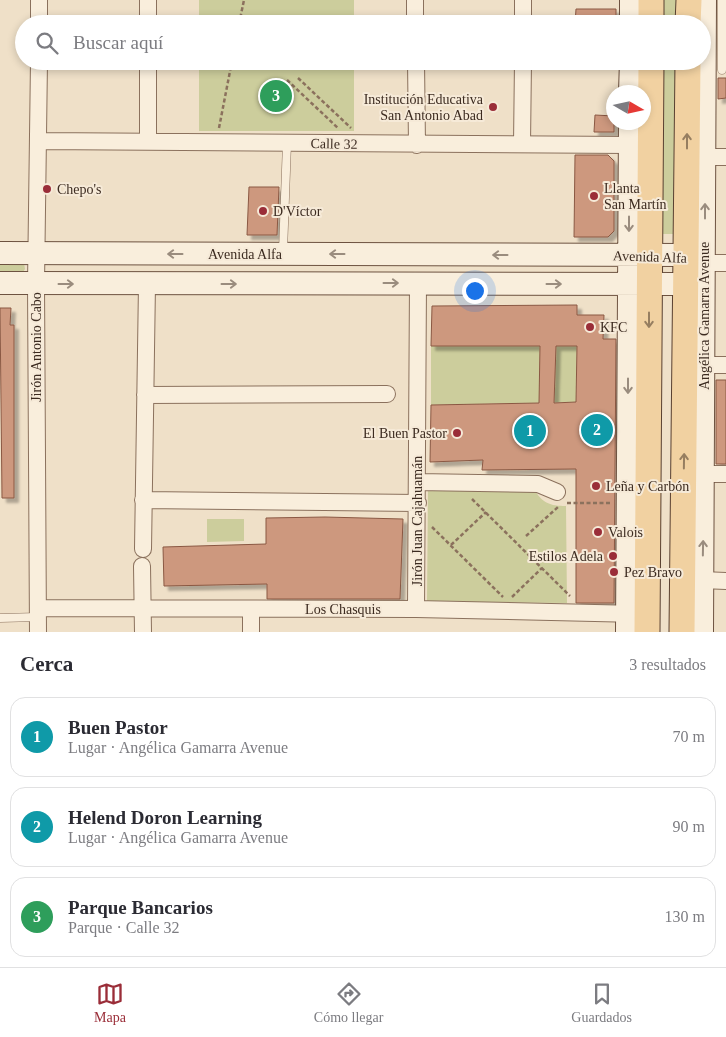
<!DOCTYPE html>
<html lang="es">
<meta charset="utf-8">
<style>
body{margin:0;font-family:"Times New Roman",serif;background:#f7f7f7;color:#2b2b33}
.compass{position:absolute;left:606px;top:85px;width:45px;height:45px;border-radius:50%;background:#fff;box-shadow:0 2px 8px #0003;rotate:99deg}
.you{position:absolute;left:474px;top:290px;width:18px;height:18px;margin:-12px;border:4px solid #fff;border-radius:50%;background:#1a73e8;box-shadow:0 0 0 8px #1a73e833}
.badge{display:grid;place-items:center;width:32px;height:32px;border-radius:50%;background:#9a2d38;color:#fff;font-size:16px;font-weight:700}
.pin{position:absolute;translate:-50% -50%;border:2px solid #fff;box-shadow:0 1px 5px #0006}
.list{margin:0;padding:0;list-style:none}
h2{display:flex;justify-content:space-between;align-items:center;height:65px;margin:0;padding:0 20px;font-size:21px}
h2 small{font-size:16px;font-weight:400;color:#7c7c81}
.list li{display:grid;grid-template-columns:32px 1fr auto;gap:15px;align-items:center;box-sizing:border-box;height:80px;margin:0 10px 10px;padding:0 10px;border:1px solid #e1e1e2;border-radius:15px}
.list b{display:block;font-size:19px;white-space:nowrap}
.list p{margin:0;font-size:16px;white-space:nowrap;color:#7c7c81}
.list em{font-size:16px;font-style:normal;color:#7c7c81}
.icon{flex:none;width:28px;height:28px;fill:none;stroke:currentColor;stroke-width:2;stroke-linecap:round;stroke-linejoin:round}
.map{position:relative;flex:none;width:726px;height:632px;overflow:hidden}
.search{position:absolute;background:#fff;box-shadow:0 2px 8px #0003;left:15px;right:15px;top:15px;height:55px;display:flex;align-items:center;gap:12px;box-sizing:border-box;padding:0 18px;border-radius:28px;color:#7c7c81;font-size:19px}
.sheet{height:335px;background:#fff}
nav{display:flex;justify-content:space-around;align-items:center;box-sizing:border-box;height:70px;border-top:1px solid #e1e1e2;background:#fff;font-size:14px;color:#7c7c81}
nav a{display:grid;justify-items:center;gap:2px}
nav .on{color:#9a2d38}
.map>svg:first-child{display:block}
.green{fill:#cccd9c}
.building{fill:#cd987e;stroke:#8a5843;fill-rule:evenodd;filter:url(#shadow)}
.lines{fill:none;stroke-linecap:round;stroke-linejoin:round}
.lane-casing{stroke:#8b715d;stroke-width:9}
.street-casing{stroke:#8b715d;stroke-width:18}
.secondary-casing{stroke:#6d5240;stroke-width:24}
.primary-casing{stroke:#594031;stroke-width:27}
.path{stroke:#8b715d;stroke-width:2.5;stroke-dasharray:4 2.5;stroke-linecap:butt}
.lane{stroke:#f9eedc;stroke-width:8}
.street{stroke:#f9eedc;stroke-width:16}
.secondary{stroke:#f9eedc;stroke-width:22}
.primary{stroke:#f1d1a1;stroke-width:25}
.oneway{stroke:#967e60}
.oneway2{stroke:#9a8c7e}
.poi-dot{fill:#9a2d38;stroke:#f6ead8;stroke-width:2}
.labels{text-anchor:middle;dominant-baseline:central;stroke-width:4;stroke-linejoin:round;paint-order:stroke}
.poi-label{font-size:14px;fill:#3c2b20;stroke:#f6ead8;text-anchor:start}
.street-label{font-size:14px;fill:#3c2b20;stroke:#f6ead8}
</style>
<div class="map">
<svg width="726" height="632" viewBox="0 0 726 632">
<defs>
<filter id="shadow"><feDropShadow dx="4.5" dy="4.5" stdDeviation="1" flood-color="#0004"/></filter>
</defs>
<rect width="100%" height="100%" fill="#efe0c8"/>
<path class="green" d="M199 0H354V24H199Z
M660 0H676V24H660Z
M199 61H354V131H199Z
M660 61H675V234H659Z
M0 257 24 263 25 269 22 274 0 276Z
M431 346H577L576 402 431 405Z
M428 487 534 489C542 503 550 506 566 506L567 603 427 602Z
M207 519H244V541L207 542Z"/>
<path class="building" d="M576 9H616V24H575Z
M718 78H726V98L718 99Z
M595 115 614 116V132H594Z
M575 155H608L614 161V231L608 237H574Z
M249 187H279L277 235H247Z
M577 305V315H604L603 339H616L614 603H576V469L482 470 483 460 430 462 431 405 539 403 540 346H431L432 306ZM556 346H577L576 402 554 403Z
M0 308H11L10 325H14V498H2Z
M716 380H726V464H716Z
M325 517 403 519 400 599H267V584L164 586 163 547 266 544V518Z"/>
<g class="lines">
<defs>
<path id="lane" d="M722 0V70
M283 251 287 143
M0 618 38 617"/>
<path id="street" d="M39 0V24
M148 0V24
M415 0V24
M523 24V0
M148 61V141
M416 61 417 145
M39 141 630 145
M522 144 523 61
M705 157H726
M704 263H726
M704 365H726
M145 395 387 394
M704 474H726
M417 482 538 484 557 492
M143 500 418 503
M143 549 147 284
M142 566 143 632
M702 580 726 581
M38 608 416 609 638 614
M416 609 418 283
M38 632 36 284 39 61
M251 632V610"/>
<path id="secondary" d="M631 24V0
M630 92 631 61
M0 253 686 255 704 263 686 284 0 283
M627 632 630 122
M702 632 705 0"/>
<path id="primary" d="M651 24V0
M688 24 689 0
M647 632 651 61
M682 632 688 61"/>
</defs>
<use href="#lane" class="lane-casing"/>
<use href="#street" class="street-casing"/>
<use href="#secondary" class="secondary-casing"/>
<use href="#primary" class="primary-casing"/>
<path class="path" d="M239 24 244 0
M298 78 351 128
M287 80 339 129
M219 128 232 61
M472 499 570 596
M567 503H611
M432 527 503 597
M526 536 558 507
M451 545 486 512
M512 597 542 568"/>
<use href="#lane" class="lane"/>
<use href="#street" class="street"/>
<use href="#secondary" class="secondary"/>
<use href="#primary" class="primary"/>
</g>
<defs><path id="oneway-shaft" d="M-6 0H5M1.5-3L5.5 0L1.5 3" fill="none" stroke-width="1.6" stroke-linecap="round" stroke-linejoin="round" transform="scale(1.25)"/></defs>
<g class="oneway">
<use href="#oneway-shaft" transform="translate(687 141) rotate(-90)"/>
<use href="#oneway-shaft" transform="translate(649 320) rotate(90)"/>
<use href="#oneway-shaft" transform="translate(684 461) rotate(-89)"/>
</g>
<g class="oneway2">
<use href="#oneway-shaft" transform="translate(705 211) rotate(-90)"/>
<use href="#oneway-shaft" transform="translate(629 224) rotate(90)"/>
<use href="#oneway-shaft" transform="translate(175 254) rotate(-180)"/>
<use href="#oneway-shaft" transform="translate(337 254) rotate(-180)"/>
<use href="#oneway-shaft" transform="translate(500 255) rotate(-180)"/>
<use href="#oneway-shaft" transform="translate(391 283)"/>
<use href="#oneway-shaft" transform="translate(66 284)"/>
<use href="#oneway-shaft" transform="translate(229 284)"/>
<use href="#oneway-shaft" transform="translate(554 284)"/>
<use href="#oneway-shaft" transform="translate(628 386) rotate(90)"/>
<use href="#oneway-shaft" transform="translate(703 548) rotate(-89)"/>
</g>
<g class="poi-dot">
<circle cx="493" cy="107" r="5"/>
<circle cx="47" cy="189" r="5"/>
<circle cx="594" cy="196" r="5"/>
<circle cx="263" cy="211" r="5"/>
<circle cx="590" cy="327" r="5"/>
<circle cx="457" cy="433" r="5"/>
<circle cx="596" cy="486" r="5"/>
<circle cx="598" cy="532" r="5"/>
<circle cx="613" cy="556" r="5"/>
<circle cx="614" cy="572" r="5"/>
</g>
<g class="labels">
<g class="poi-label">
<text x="483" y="99" text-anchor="end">Institución Educativa<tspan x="483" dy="16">San Antonio Abad</tspan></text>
<text x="604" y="188">Llanta<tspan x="604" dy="16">San Martín</tspan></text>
<text x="57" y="189">Chepo's</text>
<text x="273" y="211">D'Víctor</text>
<text x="600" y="327">KFC</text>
<text x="447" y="433" text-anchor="end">El Buen Pastor</text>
<text x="606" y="486">Leña y Carbón</text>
<text x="608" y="532">Valois</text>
<text x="603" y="556" text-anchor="end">Estilos Adela</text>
<text x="624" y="572">Pez Bravo</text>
</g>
<g class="street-label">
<text transform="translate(334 144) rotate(1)">Calle 32</text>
<text x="245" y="254">Avenida Alfa</text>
<text transform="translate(650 257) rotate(2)">Avenida Alfa</text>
<text transform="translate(704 316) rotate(-90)">Angélica Gamarra Avenue</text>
<text transform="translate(36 347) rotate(-90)">Jirón Antonio Cabo</text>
<text transform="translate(417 521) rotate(-90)">Jirón Juan Cajahuamán</text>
<text x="343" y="609">Los Chasquis</text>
</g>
</g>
</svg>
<svg class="compass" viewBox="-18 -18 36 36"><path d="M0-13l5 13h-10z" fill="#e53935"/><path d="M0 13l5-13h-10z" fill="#7c7c81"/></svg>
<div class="you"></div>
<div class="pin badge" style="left:530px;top:431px;background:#0f9aa8">1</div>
<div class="pin badge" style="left:597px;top:430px;background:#0f9aa8">2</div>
<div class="pin badge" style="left:276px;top:96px;background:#2e9e5b">3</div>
<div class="search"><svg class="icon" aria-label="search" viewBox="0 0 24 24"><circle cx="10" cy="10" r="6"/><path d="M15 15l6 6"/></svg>Buscar aquí</div>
</div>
<section class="sheet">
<h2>Cerca<small>3 resultados</small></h2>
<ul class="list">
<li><span class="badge" style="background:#0f9aa8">1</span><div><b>Buen Pastor</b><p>Lugar · Angélica Gamarra Avenue</p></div><em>70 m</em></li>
<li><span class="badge" style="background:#0f9aa8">2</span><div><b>Helend Doron Learning</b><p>Lugar · Angélica Gamarra Avenue</p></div><em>90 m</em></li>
<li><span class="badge" style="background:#2e9e5b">3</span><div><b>Parque Bancarios</b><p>Parque · Calle 32</p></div><em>130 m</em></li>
</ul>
</section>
<nav>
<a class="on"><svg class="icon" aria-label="map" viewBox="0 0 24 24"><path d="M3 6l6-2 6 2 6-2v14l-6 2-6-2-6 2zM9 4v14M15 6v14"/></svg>Mapa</a>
<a><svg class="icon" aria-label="directions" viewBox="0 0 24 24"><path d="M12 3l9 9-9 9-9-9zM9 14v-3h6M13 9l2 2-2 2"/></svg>Cómo llegar</a>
<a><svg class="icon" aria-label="saved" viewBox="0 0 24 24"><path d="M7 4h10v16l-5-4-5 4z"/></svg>Guardados</a>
</nav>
